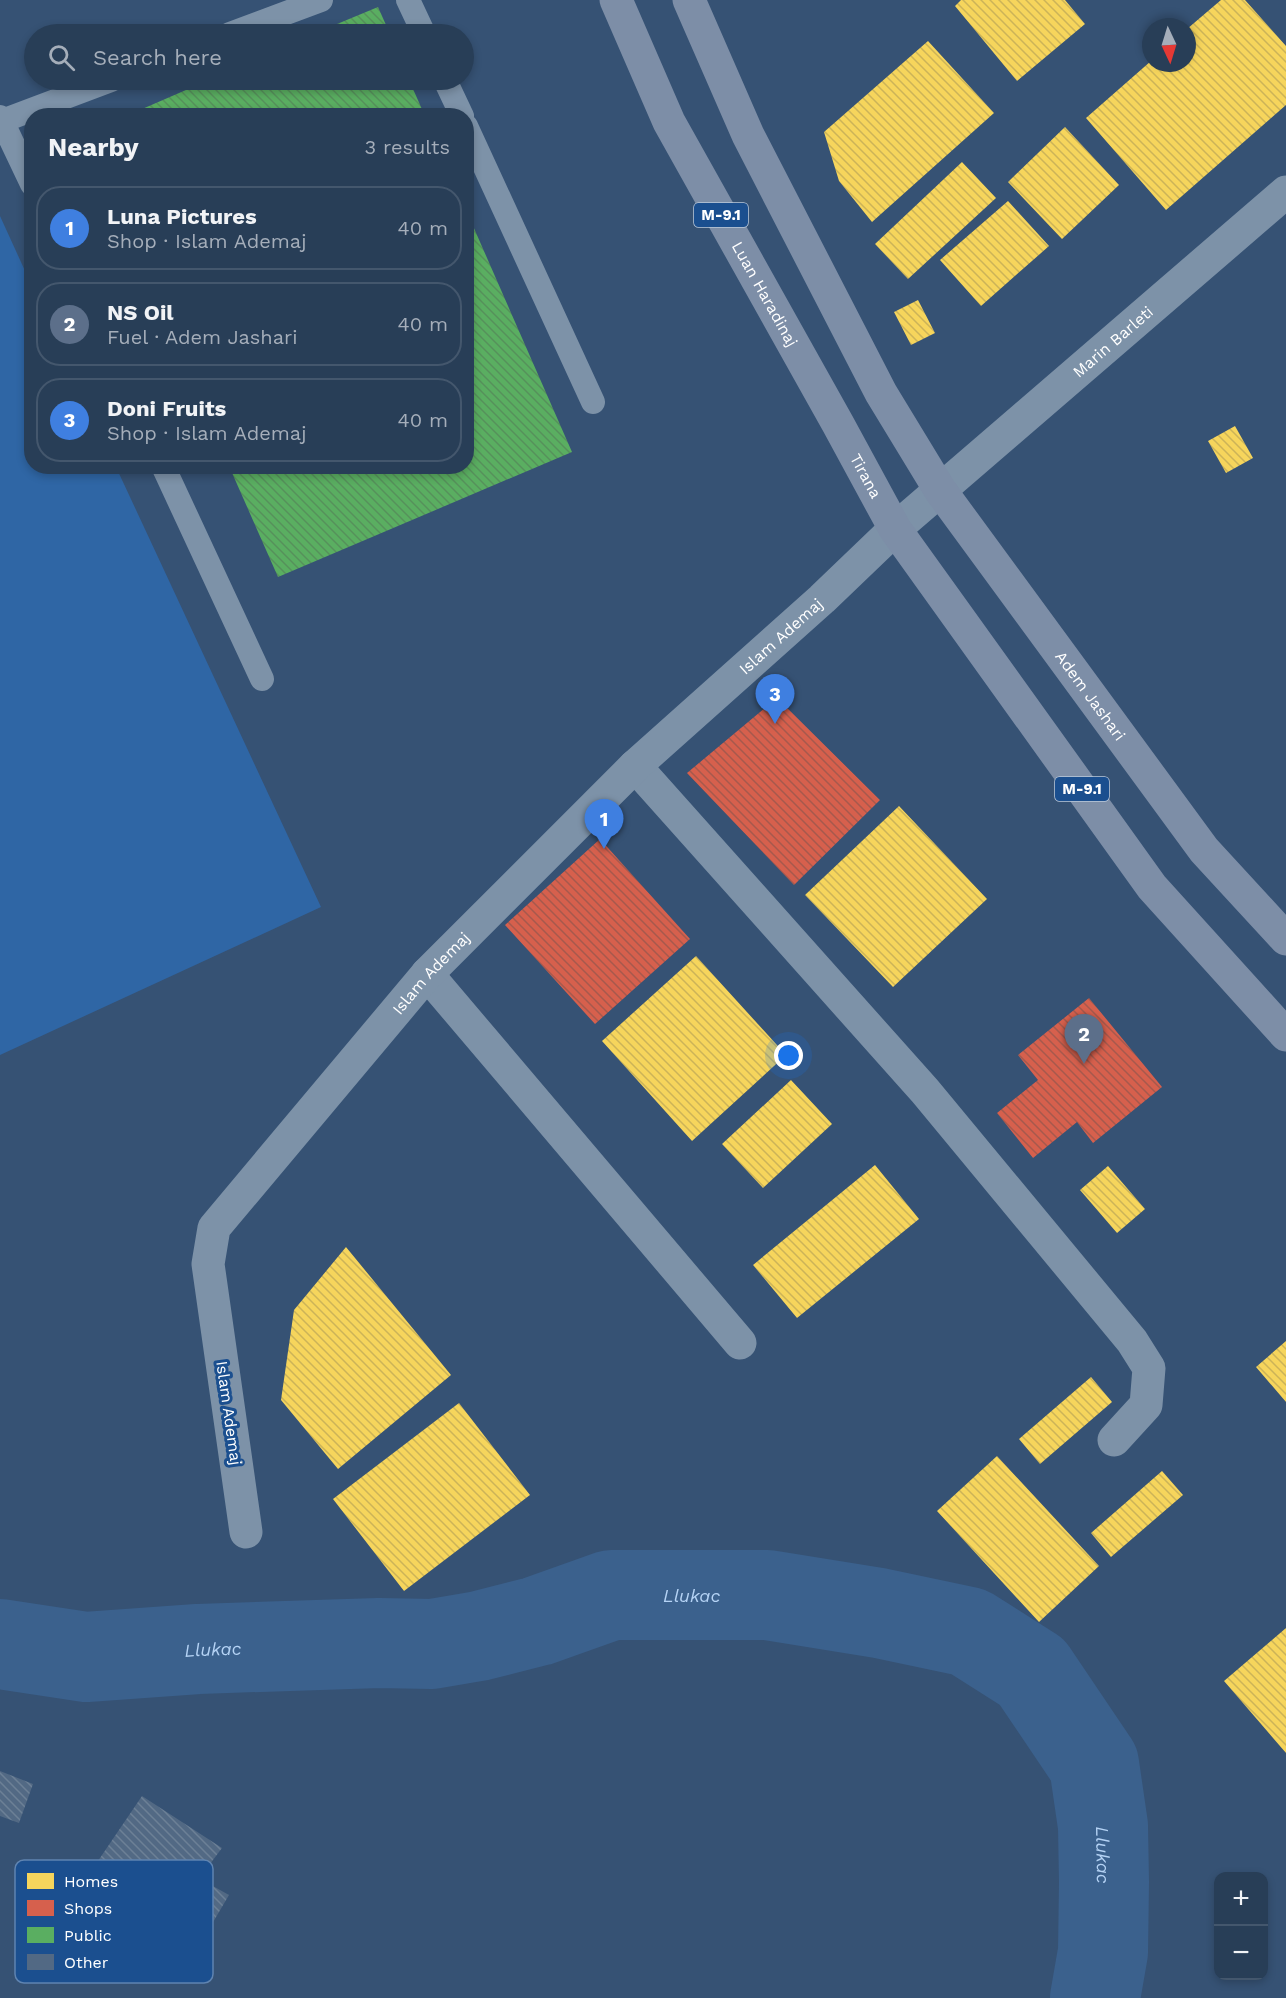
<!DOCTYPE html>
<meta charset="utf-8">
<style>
body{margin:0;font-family:"Work Sans",sans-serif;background:#344961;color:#f1f3f6}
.controls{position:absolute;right:18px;bottom:18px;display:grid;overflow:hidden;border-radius:12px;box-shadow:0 3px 9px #0003}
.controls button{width:54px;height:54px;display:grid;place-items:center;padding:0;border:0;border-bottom:2px solid #44576d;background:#283e57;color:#f1f3f6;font:30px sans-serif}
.compass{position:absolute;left:1142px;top:18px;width:54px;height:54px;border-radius:50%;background:#283e57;box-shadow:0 3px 9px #0003;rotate:176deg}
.you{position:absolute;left:789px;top:1056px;width:21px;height:21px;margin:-15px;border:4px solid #fff;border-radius:50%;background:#1a73e8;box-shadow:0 0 0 9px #1a73e833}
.badge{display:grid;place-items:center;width:39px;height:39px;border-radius:50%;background:#8abfa5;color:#fff;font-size:20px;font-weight:700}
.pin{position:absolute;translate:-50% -50px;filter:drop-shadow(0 2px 3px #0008)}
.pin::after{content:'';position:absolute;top:32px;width:21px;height:18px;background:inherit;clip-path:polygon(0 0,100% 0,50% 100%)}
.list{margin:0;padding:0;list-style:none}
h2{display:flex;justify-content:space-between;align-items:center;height:78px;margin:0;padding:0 24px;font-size:26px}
h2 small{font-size:20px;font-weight:400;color:#a5aeba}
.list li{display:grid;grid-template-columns:39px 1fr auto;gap:18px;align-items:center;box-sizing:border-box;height:84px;margin:0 12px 12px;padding:0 12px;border:2px solid #44576d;border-radius:24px}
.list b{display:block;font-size:22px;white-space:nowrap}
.list p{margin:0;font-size:20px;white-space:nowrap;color:#a5aeba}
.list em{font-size:20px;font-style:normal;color:#a5aeba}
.icon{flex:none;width:33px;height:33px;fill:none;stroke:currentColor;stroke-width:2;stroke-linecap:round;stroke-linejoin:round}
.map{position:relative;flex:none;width:1286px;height:1998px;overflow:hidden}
.search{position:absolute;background:#283e57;box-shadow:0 3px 9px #0003;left:24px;top:24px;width:450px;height:66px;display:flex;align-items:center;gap:15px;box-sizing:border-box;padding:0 21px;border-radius:33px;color:#a5aeba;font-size:22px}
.panel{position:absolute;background:#283e57;box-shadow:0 3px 9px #0003;left:24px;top:108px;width:450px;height:366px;border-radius:24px}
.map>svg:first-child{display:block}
.garden{fill:#2f66a5}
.homes{fill:url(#homes-back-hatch)}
.shops{fill:url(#shops-back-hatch)}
.public{fill:url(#public-back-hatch)}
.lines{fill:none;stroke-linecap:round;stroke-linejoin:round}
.river{stroke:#3b618d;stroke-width:90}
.building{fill:url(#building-back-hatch)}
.lane{stroke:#7d92a8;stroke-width:24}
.street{stroke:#7d92a8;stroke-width:33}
.primary{stroke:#7d8ea7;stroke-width:33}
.labels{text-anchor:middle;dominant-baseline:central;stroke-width:6;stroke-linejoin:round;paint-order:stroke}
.shield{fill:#1b4f8f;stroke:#bbcadd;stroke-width:1.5}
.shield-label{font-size:15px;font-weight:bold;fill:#fff}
.street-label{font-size:16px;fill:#fff;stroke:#1b4f8f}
.water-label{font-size:18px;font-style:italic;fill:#b5d3f5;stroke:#1b4f8f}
.key{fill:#1b4f8f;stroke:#5f84b1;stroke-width:1.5}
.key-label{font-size:16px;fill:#fff}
</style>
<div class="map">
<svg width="1286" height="1998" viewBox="0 0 1286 1998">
<defs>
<pattern id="homes-back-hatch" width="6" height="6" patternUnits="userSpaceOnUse" patternTransform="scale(1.5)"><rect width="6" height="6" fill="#f6d55c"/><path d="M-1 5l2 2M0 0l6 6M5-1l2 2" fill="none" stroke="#ccb358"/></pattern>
<pattern id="shops-back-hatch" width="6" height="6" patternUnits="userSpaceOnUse" patternTransform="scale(1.5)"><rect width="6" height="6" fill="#d6604d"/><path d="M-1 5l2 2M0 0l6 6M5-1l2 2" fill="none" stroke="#a6594d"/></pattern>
<pattern id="public-back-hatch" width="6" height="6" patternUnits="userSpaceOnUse" patternTransform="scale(1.5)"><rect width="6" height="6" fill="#5aae61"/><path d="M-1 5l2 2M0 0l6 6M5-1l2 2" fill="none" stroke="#56915b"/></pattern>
<pattern id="building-back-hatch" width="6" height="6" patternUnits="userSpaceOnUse" patternTransform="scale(1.5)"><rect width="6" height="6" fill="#526984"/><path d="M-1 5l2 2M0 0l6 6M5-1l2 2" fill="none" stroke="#6c8096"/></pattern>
</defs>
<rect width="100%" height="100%" fill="#365274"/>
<path class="garden" d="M0 216 31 284 32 466 116 467 321 907 0 1055Z"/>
<path class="homes" d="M961 0H1065L1085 24 1017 81 955 6Z
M1221 0H1245L1286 46V105L1166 210 1086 118 1151 61V63H1187V29Z
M928 41 994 113 872 222 839 181 824 132Z
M1065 127 1119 185 1062 239 1008 182Z
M962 162 996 198 908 279 875 244Z
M1008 201 1049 246 981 306 940 260Z
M918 300 935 333 911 345 894 312Z
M1235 426 1253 458 1226 473 1208 441Z
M899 806 987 899 893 987 805 895Z
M696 956 786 1055 692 1141 602 1041Z
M791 1080 832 1124 763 1188 722 1144Z
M875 1165 919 1219 797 1318 753 1265Z
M1108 1166 1145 1209 1117 1233 1080 1190Z
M346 1247 451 1375 338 1469 281 1400 294 1310Z
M1286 1341V1402L1256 1367Z
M1091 1377 1112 1402 1040 1464 1019 1439Z
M459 1403 530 1495 404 1591 333 1499Z
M997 1456 1099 1566 1039 1622 937 1511Z
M1162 1471 1183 1495 1111 1557 1091 1533Z
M1286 1628V1753L1224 1681Z"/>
<path class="shops" d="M777 698 880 800 794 885 687 773Z
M600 839 690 939 595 1024 505 925Z
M1089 998 1162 1087 1093 1143 1077 1122 1033 1158 997 1113 1038 1080 1018 1055Z"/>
<path class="public" d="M378 7 390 34H313Z
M209 80H409L425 116H126Z
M466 210 572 452 278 577 229 466H466Z"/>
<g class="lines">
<path class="river" id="s1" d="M0 1644 86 1657 198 1649 379 1643 432 1644 479 1636 538 1621 611 1595H767L879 1613 969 1632 1032 1672 1094 1764 1103 1826 1104 1882 1103 1952 1095 1998"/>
</g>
<path class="building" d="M0 1771 33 1784 19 1823 0 1816Z
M142 1796 222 1848 149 1945 81 1886Z
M202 1880 229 1895 209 1929 182 1914Z"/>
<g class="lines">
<path class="lane" d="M408 0 424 34
M230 34 321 0
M445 80 462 116
M0 117 32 184
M2 121 111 80
M466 126 593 402
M163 466 262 679"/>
<g class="street">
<path d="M635 766 925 1091 1132 1341 1149 1368 1146 1405 1114 1440"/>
<path d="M427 974 740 1343"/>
<path id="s2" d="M246 1532 208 1264 214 1228 427 974 635 766 822 599 895 529 1286 192"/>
</g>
<g class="primary">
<path id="s3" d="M616 0 669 122 838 424 895 529 1152 887 1286 1035"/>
<path id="s4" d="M689 0 748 135 881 393 940 490 1204 850 1286 939"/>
</g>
</g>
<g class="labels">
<g class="shield">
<rect x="694" y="203" width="54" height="24" rx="4.5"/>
<rect x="1055" y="777" width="54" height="24" rx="4.5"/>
</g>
<g class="shield-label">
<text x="721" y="215">M-9.1</text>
<text x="1082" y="789">M-9.1</text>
</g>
<g class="street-label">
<text stroke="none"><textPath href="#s3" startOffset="330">Luan Haradinaj</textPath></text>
<text stroke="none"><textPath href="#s2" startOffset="1572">Marin Barleti</textPath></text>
<text stroke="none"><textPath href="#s3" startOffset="538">Tirana</textPath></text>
<text stroke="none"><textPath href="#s2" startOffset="1128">Islam Ademaj</textPath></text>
<text stroke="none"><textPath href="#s4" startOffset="806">Adem Jashari</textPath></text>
<text stroke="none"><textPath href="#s2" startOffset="642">Islam Ademaj</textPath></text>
<text transform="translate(229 1413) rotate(82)">Islam Ademaj</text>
</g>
<g class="water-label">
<text stroke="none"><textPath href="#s1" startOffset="700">Llukac</textPath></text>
<text stroke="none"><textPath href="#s1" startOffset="214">Llukac</textPath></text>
<text stroke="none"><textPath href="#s1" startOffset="1258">Llukac</textPath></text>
</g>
</g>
<rect x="15" y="1860" width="198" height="123" rx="9" class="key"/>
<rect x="27" y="1873" width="27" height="16" fill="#f6d55c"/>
<rect x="27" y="1900" width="27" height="16" fill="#d6604d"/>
<rect x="27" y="1927" width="27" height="16" fill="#5aae61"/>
<rect x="27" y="1954" width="27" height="16" fill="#526984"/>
<g class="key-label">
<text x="64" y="1887">Homes</text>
<text x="64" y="1914">Shops</text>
<text x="64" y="1941">Public</text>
<text x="64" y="1968">Other</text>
</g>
</svg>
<div class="controls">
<button>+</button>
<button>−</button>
</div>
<svg class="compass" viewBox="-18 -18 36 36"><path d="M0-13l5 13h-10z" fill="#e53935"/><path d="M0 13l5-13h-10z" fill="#a5aeba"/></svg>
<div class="you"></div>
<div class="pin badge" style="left:604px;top:849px;background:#3f7fe0">1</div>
<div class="pin badge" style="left:1084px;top:1064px;background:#5c6f8a">2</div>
<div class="pin badge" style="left:775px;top:724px;background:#3f7fe0">3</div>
<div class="search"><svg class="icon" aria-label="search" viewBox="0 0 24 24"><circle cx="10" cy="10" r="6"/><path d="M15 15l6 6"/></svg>Search here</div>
<section class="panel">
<h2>Nearby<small>3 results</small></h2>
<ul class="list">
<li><span class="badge" style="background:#3f7fe0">1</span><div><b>Luna Pictures</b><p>Shop · Islam Ademaj</p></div><em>40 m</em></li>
<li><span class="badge" style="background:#5c6f8a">2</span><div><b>NS Oil</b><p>Fuel · Adem Jashari</p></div><em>40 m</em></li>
<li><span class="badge" style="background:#3f7fe0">3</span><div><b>Doni Fruits</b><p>Shop · Islam Ademaj</p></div><em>40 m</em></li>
</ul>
</section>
</div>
